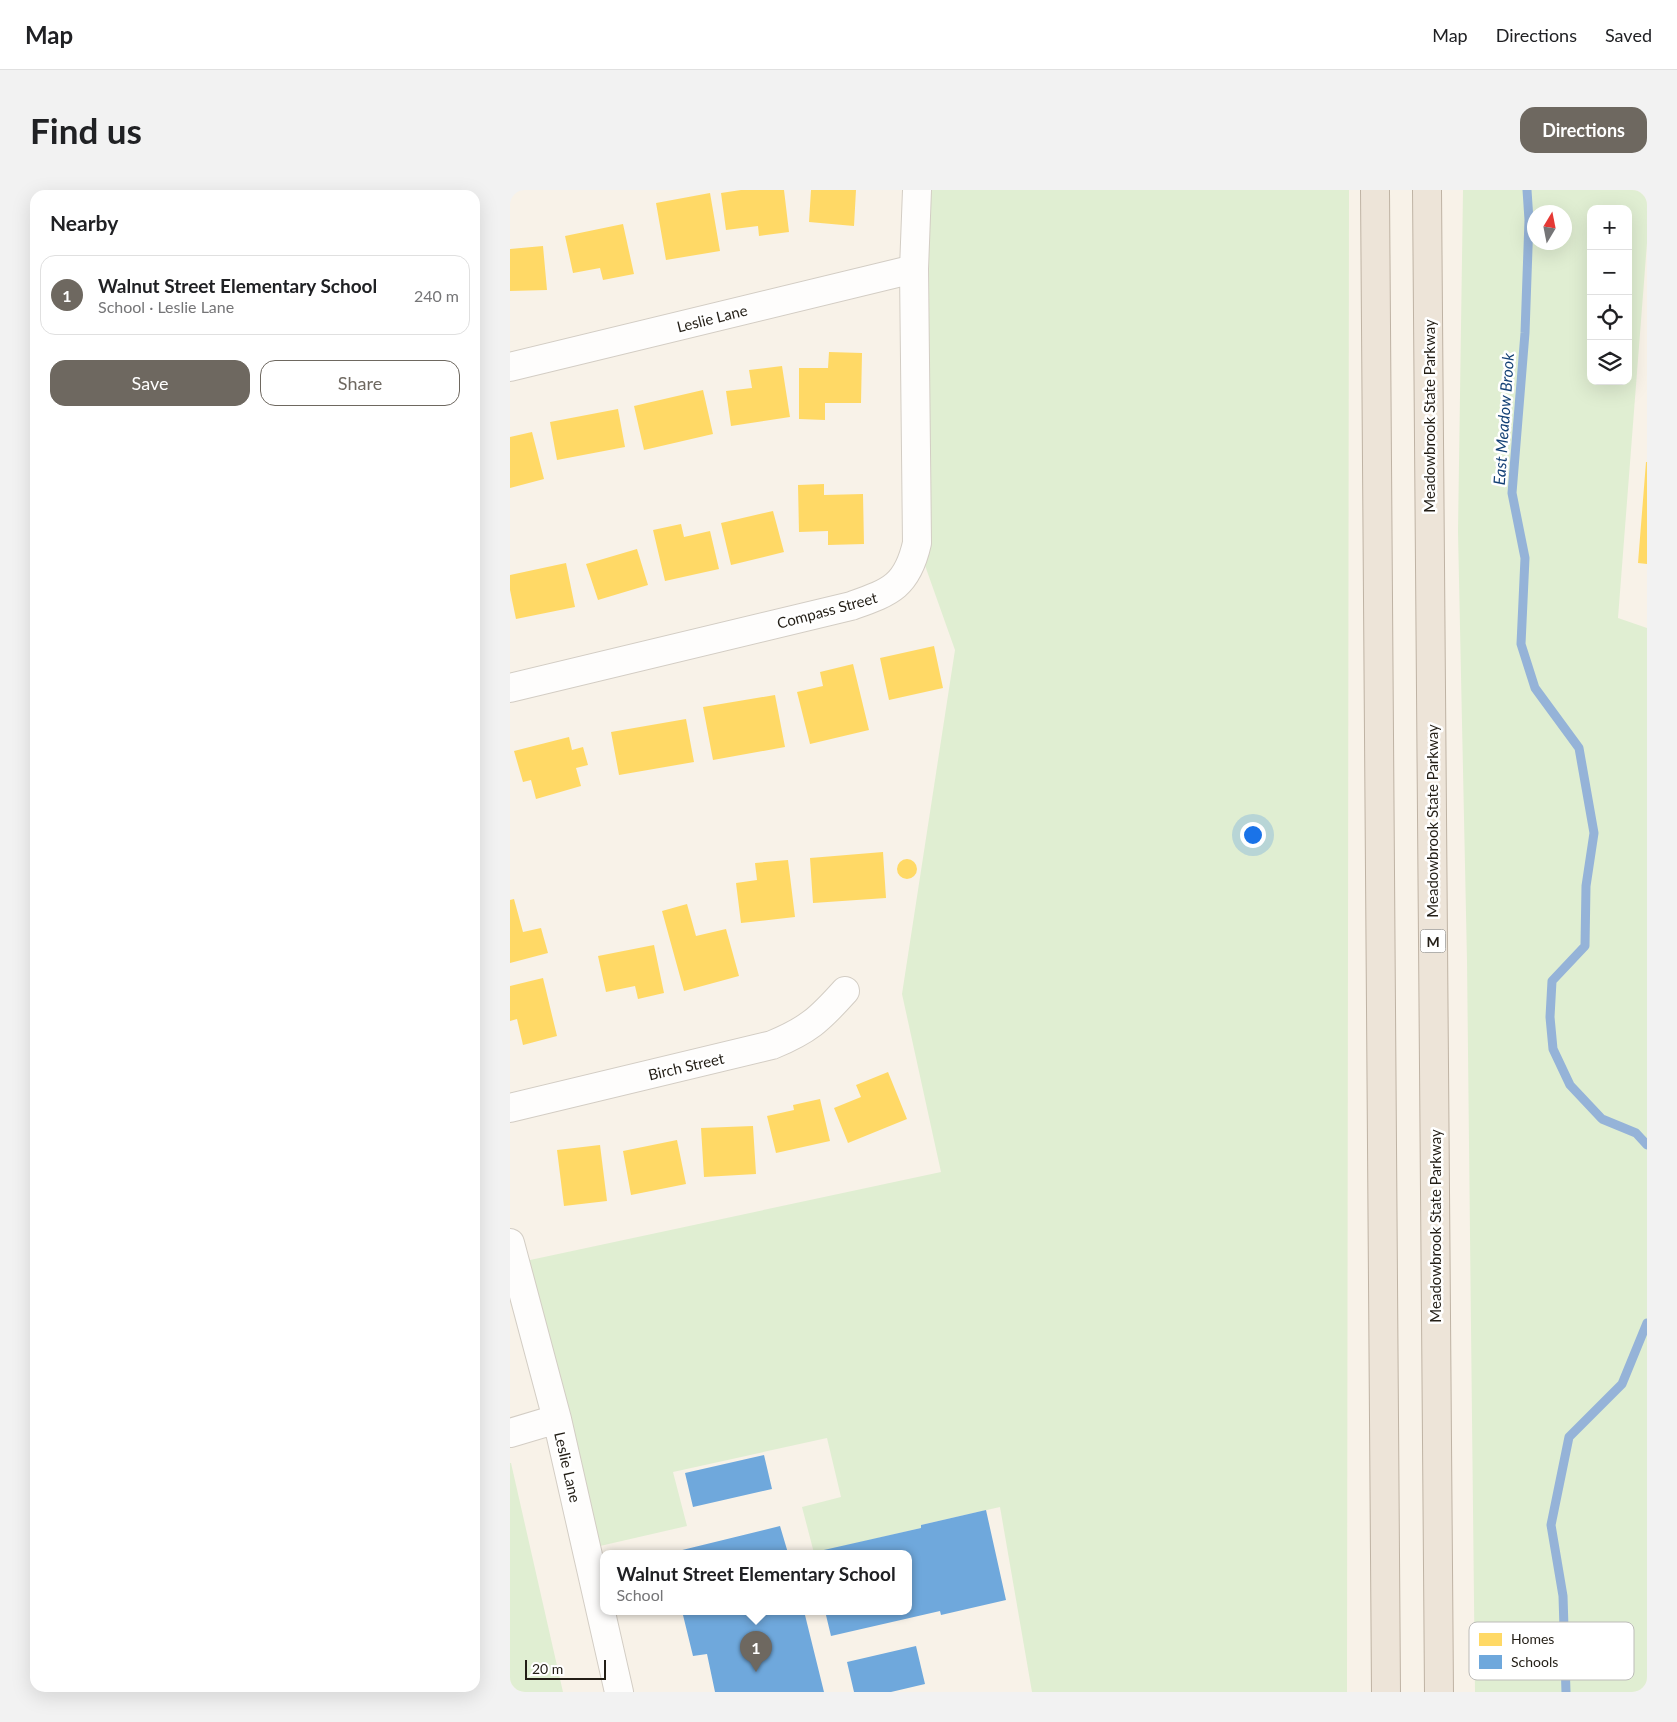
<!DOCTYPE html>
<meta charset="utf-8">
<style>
body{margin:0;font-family:Lato,sans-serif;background:#f2f2f2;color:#202124}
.controls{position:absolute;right:15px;top:15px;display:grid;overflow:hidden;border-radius:10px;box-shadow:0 5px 20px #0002}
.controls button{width:45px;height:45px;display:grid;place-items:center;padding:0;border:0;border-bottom:1px solid #e0e0e0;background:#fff;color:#202124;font:25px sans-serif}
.compass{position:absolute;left:1017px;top:15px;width:45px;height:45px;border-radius:50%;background:#fff;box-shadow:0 5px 20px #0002;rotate:10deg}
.scale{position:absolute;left:15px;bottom:12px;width:81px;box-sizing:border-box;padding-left:5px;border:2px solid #231e16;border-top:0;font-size:14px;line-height:18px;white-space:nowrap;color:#231e16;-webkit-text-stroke:4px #fff;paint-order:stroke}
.you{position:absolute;left:742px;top:644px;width:18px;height:18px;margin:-12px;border:4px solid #fff;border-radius:50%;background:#1a73e8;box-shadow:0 0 0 8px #1a73e833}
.badge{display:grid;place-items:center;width:32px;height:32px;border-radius:50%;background:#6e6860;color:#fff;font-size:16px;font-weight:700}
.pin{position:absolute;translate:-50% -41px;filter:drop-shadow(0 1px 2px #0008)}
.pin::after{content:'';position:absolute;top:26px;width:18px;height:15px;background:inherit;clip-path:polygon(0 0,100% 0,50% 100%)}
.popup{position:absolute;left:90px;top:1360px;width:312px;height:65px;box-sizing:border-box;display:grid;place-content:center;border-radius:10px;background:#fff;filter:drop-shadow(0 1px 4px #0005);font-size:16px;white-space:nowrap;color:#757577}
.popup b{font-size:19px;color:#202124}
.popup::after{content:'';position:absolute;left:50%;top:100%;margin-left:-10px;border:10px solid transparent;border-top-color:#fff}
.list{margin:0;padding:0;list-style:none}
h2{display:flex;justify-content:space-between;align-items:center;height:65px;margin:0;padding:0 20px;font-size:21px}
h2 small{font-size:16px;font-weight:400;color:#757577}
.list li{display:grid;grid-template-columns:32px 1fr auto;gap:15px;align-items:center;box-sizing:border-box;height:80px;margin:0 10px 10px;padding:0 10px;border:1px solid #e0e0e0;border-radius:15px}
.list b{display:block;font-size:19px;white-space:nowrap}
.list p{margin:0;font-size:16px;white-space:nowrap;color:#757577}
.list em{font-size:16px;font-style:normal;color:#757577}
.actions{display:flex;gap:10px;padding:15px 20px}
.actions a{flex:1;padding:11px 0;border:1px solid #6e6860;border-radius:15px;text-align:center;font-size:18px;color:#6e6860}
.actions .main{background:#6e6860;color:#fff}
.icon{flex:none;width:28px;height:28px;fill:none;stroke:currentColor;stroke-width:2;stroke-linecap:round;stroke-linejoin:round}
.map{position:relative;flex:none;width:1137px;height:1502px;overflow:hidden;border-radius:15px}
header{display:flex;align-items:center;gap:30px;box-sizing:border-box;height:70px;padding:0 25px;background:#fff;border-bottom:1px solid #e0e0e0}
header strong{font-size:24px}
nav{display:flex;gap:28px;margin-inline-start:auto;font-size:18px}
.intro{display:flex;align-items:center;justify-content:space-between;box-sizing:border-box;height:120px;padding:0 30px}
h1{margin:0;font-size:35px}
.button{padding:12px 22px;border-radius:15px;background:#6e6860;color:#fff;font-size:18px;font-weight:700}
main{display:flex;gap:30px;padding:0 30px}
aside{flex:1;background:#fff;border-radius:15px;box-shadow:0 5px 20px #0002}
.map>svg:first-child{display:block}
.green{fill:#e0eed2;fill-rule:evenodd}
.homes{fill:#ffd966}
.schools{fill:#6fa8dc}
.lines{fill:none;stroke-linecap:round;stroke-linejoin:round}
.stream{stroke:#95b3d8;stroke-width:9}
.minor-casing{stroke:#d3cdc4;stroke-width:30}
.highway-casing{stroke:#bfb3a4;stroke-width:30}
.minor{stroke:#fefdfc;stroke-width:28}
.highway{stroke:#ede4d8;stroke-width:28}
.labels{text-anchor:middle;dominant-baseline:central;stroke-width:5;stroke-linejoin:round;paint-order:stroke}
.shield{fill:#fff;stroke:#65625c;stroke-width:1}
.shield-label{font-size:14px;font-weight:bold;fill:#231e16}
.street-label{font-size:15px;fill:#231e16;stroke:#fff}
.water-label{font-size:16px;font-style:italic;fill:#134075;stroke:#fff}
.key{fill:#fff;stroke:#bdbcb9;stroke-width:1}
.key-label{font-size:14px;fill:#231e16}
</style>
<header>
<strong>Map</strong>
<nav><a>Map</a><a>Directions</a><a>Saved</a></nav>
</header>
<div class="intro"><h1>Find us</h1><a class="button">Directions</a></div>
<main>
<aside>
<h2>Nearby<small></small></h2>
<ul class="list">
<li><span class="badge">1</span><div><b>Walnut Street Elementary School</b><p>School · Leslie Lane</p></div><em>240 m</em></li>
</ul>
<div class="actions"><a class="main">Save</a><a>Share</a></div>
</aside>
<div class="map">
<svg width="1137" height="1502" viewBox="0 0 1137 1502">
<rect width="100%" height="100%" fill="#f8f2e8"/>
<path class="green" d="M407 0H839L837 1502H522L490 1317 411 1335V1338L304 1363 292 1317 331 1307 317 1248 163 1282 177 1336 77 1359 6 1073 431 982 392 804 445 460 407 353Z
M953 0H1137V53L1108 428 1137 438V1502H965L957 771 948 342ZM1081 19H1118V191H1081ZM1024 22H1054V52H1024Z
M0 1273H1L53 1502H0Z"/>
<path class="homes" d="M231 0H274L279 42 249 46 248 36 216 40 211 3Z
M301 0H346L344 36 299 32Z
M200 3 210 61 156 70 146 13Z
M113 34 124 84 93 90 90 78 63 83 55 46Z
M33 56 37 100 0 101V59Z
M319 162 352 163 351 213H315V230L289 229V178H318Z
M272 176 280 227 221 236 216 201 242 198 239 180Z
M193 200 203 244 134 260 124 216Z
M108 219 115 257 47 270 40 232Z
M22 242 34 289 0 298V247Z
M1136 272H1137V374L1128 373Z
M314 294V305L353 304 354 354 318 355V341L289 342 288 295Z
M263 321 274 362 221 375 211 333Z
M171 334 174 347 200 341 209 379 155 391 143 340Z
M127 359 138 395 88 410 76 374Z
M56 373 65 417 6 429 0 400V385Z
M424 456 433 498 379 510 370 468Z
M343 474 359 540 300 554 287 502 313 496 310 482Z
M265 505 275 557 203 570 193 517Z
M176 529 184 572 109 585 101 542Z
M59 547 62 560 73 557 78 575 66 578 71 596 26 609 21 590 13 592 4 561Z
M373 662 376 708 303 713 300 668Z
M387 679a10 10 0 1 1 20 0a10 10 0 1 1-20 0Z
M278 670 285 727 231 733 226 693 247 690 245 673Z
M4 709 13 742 31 738 38 763 0 773V710Z
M177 714 186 746 216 739 229 786 174 801 152 721Z
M144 755 154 803 128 809 125 796 96 802 88 766Z
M33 788 47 846 13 855 7 829 0 831V796Z
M378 882 397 929 338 953 324 918 351 907 346 895Z
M310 909 320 951 266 963 257 926 284 920 283 915Z
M243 936 246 984 194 987 191 938Z
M167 950 176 994 121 1005 113 961Z
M90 955 97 1011 54 1016 47 960Z"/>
<path class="schools" d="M254 1265 262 1299 183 1317 175 1283Z
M476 1320 496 1410 431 1425 430 1421 321 1446 315 1421H398V1363L305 1362 411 1338V1335Z
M270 1336 278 1363H160Z
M172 1421H294L314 1502H205L197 1464 183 1466Z
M406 1456 415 1494 381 1502H344L337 1472Z"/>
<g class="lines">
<path class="stream" d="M1017 0 1019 30 1015 143 1002 303 1015 368 1011 454 1025 498 1069 558 1084 643 1076 696 1075 756 1042 791 1040 827 1043 859 1060 895 1092 929 1126 943 1137 955
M1056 1502 1053 1406 1041 1335 1059 1247 1112 1194 1137 1133"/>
<defs>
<path id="minor" d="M0 177 404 79
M0 498 341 416C380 402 397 397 407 353L404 79 407 0
M0 918 262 855C298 840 309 830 335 801
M0 1053 47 1229 109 1502
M0 1243 47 1229"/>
<path id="highway" d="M865 0 876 1502
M917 0 929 1502"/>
</defs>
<use href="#minor" class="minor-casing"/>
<use href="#highway" class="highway-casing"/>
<use href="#minor" class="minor"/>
<use href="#highway" class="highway"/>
</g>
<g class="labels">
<rect class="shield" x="910.5" y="739.5" width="25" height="23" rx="4"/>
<g class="shield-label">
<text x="923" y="751">M</text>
</g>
<g class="street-label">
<text transform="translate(202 128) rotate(-14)">Leslie Lane</text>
<text transform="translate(919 226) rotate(-90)">Meadowbrook State Parkway</text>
<text transform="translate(317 420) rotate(-15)">Compass Street</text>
<text transform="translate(922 631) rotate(-90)">Meadowbrook State Parkway</text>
<text transform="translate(176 876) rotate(-13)">Birch Street</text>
<text transform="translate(925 1036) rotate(-90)">Meadowbrook State Parkway</text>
<text transform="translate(58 1277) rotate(77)">Leslie Lane</text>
</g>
<g class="water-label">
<text transform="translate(993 229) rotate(-86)">East Meadow Brook</text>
</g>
</g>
<rect x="959" y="1432" width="165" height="58" rx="8" class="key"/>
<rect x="969" y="1443" width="23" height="13" fill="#ffd966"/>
<rect x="969" y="1465" width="23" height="14" fill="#6fa8dc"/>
<g class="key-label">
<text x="1001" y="1454">Homes</text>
<text x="1001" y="1477">Schools</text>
</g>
</svg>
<div class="controls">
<button>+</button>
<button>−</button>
<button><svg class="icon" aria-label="locate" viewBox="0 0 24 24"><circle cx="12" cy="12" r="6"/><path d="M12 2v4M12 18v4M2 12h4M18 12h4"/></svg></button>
<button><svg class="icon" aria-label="layers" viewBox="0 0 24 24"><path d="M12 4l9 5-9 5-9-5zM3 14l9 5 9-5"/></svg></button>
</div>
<svg class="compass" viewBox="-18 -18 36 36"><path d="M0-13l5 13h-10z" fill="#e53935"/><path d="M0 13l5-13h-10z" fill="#757577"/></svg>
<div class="scale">20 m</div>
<div class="you"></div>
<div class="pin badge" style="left:246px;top:1482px">1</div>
<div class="popup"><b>Walnut Street Elementary School</b>School</div>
</div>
</main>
